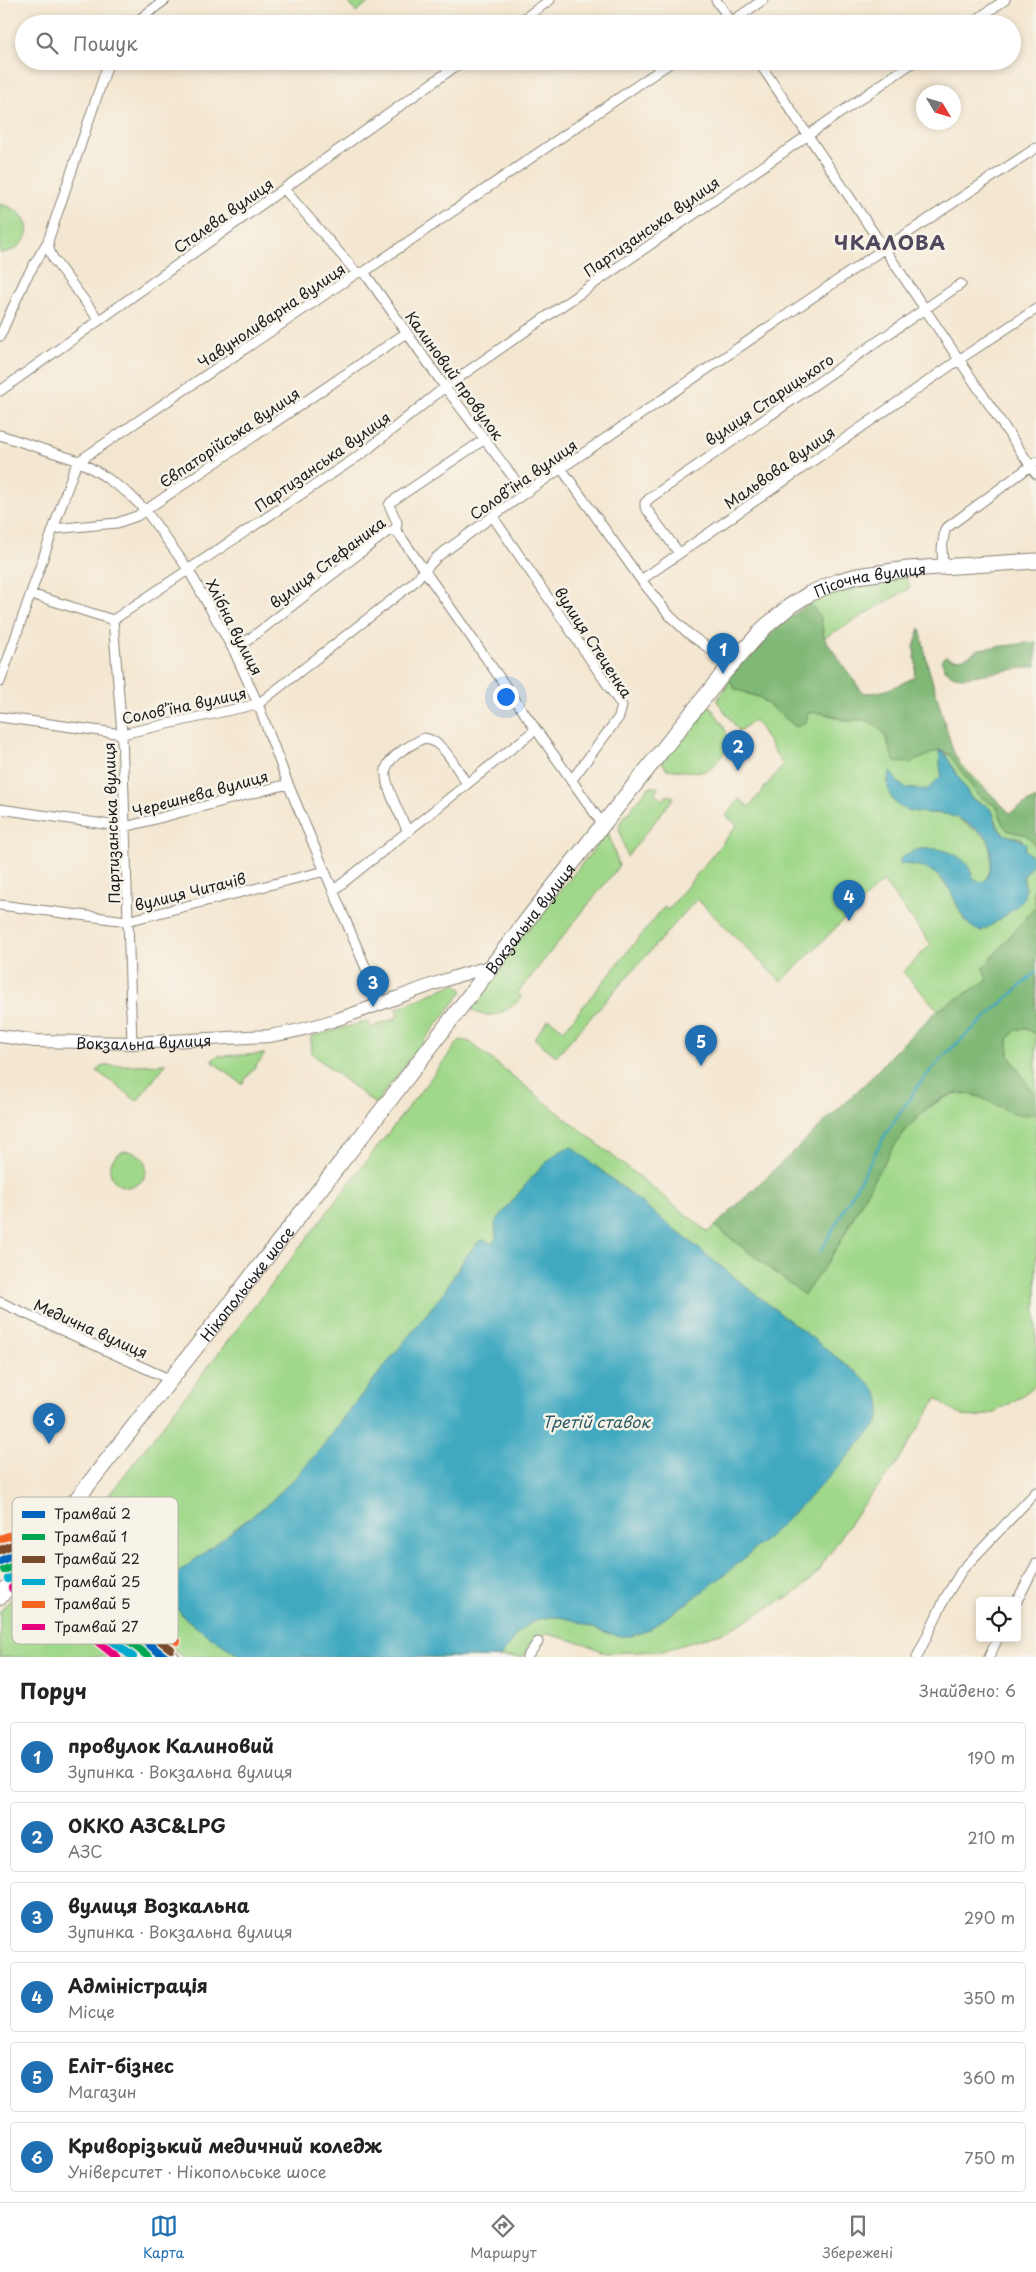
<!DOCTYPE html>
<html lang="uk">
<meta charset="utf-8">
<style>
body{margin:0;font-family:"Playpen Sans",sans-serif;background:#f2f2f2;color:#222}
.controls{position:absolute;right:15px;bottom:15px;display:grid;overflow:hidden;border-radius:5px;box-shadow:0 2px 8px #0003}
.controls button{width:45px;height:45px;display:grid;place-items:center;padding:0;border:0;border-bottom:1px solid #e0e0e0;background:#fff;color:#222;font:25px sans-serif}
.compass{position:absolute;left:916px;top:85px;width:45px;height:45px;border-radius:50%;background:#fff;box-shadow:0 2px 8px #0003;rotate:128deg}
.you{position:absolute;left:505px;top:696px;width:18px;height:18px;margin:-12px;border:4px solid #fff;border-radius:50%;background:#1a73e8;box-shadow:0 0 0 8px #1a73e833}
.badge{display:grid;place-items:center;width:32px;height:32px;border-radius:50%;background:#1f6fb2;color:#fff;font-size:16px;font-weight:700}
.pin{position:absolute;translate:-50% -41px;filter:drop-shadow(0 1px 2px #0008)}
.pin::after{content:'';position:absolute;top:26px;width:18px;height:15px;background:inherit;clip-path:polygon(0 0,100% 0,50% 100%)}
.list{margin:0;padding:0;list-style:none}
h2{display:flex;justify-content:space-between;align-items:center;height:65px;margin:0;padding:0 20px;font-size:21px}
h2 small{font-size:16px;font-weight:400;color:#767676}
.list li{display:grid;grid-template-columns:32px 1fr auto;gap:15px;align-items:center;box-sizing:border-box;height:70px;margin:0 10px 10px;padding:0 10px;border:1px solid #e0e0e0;border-radius:5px}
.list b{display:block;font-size:19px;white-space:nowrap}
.list p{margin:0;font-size:16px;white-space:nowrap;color:#767676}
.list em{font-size:16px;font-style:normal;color:#767676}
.icon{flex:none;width:28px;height:28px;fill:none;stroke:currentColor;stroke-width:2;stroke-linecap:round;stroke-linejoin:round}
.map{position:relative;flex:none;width:1036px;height:1657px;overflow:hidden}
.search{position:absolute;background:#fff;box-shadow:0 2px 8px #0003;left:15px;right:15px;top:15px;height:55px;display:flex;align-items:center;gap:12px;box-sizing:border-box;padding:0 18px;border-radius:28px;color:#767676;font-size:19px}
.sheet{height:545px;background:#fff}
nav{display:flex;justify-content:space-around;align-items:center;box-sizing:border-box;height:70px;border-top:1px solid #e0e0e0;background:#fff;font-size:14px;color:#767676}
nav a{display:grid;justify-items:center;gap:2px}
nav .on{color:#1f6fb2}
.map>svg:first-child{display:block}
.green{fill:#a0d88a;stroke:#5e7a53}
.forest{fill:#80b876;stroke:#4e6a49}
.water{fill:#41a9c1;stroke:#2e626e}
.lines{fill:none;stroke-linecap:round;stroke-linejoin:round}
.stream{stroke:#41a9c1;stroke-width:2.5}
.street-casing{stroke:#888276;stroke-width:11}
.secondary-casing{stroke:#888276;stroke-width:14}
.primary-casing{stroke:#888276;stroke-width:17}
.street{stroke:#fff;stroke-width:9}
.secondary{stroke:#fff;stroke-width:12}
.primary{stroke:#fff;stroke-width:15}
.tram-1-casing{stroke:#f7f3e8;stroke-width:11}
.tram-2-casing{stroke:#f7f3e8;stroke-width:11}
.tram-3-casing{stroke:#f7f3e8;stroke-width:11}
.tram-4-casing{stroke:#f7f3e8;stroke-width:11}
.tram-5-casing{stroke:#f7f3e8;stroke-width:11}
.tram-6-casing{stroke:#f7f3e8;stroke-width:11}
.tram-1{stroke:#0065bd;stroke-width:8}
.tram-2{stroke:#00a651;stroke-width:8}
.tram-3{stroke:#7a4b2a;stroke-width:8}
.tram-4{stroke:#00a9ce;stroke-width:8}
.tram-5{stroke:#f26522;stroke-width:8}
.tram-6{stroke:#e5007d;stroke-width:8}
.labels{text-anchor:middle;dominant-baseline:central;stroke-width:5;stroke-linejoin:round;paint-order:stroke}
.street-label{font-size:15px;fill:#1c1c1c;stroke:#f7f3e8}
.water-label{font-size:16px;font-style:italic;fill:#2d5b66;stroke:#f7f3e8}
.district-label{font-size:20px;font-weight:bold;letter-spacing:1px;fill:#51485e;stroke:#f7f3e8}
.key{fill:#f7f3e8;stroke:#b5b2ab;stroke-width:1}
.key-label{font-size:14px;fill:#1c1c1c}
</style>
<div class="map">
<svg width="1036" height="1657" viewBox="0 0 1036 1657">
<rect width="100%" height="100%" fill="#f7f3e8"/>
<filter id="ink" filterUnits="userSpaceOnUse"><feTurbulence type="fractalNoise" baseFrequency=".02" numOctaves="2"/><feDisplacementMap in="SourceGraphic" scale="10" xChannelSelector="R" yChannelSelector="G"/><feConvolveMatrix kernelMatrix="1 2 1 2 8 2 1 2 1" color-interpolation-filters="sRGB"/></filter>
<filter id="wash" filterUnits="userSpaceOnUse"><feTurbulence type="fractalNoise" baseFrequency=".0096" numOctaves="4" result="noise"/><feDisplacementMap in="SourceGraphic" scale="20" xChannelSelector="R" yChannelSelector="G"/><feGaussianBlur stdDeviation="1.12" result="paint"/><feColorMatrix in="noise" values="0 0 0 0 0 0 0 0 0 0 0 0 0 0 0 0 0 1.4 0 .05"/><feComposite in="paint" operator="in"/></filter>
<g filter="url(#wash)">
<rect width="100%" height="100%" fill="#f4e7d1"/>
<path class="green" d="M347 0H372L356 12Z
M0 204C6 206 13 208 18 212 39 229 22 252 0 253Z
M900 573 907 578 910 588 824 638 821 619 810 603C839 586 868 580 900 573Z
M728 678 747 694 759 697 796 727 808 713C826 711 831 717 847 721 852 722 857 719 863 720 881 722 888 739 891 754L910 763 939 750 941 776 928 790 905 788 896 781 886 780 923 813 946 814 957 818 987 838C992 852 995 871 983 882L974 879 945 851 923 848 902 864 927 867 935 873 950 890 964 920 981 931C1000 921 1014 908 1026 890 1022 871 1026 874 1036 861 1036 877 1032 890 1036 906L983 968 988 980 938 1010 903 972 931 944 883 881 781 982 697 899 556 1056 534 1038 549 1019 564 1030 664 907 668 910 737 825 726 816 739 799 749 807 783 765 755 720 739 731 717 701 727 686Z
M706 706H710C722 724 737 738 720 758 716 763 712 769 705 771 693 773 678 770 666 769L662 761Z
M945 754H949L978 795 998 808 1002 823 1008 830C1029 833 1036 837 1036 860L1025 850 1021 838C994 836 1002 826 991 810 987 804 977 803 971 798Z
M649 787H658L655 793 663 800 667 795 674 797 627 857 619 828 621 821Z
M608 832 619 866 517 994 522 997C510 1011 487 1023 472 1009V1002L502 961Z
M456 983 463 991 375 1104 312 1054 311 1037 368 1021 371 1028 399 1016 396 1009Z
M1016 1029H1027L1036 1034V1097L1009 1056 1008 1039Z
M460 1040 470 1042 708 1232 715 1226 804 1294C814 1280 826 1266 835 1251 862 1207 900 1108 954 1095 983 1087 1008 1122 1036 1113V1385C1016 1400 985 1425 959 1414 951 1410 944 1403 937 1398L894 1468 861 1507 816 1574 800 1590 727 1631 663 1651 606 1653 586 1644 547 1634 536 1639 523 1657H183L59 1560 63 1554 96 1579 134 1528 102 1504Z
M265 1054 242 1084 213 1062V1059L217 1056Z
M166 1064 137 1101 97 1071 101 1066Z
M110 1169a18 18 0 1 1 36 0a18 18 0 1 1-36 0Z
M28 1579 50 1590 135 1657H0V1612Z"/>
<path class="forest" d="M810 603 821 619 824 638 862 692C879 696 899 685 914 677L916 666 914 647 920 628 928 666 953 751 960 764 1010 813 1036 798V845L1026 835 1008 831 1002 823 998 808 978 795 949 754 939 750 910 763 895 762C885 743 890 728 864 720 858 719 852 722 846 720 832 716 823 711 808 713L806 723 796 727 759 697 735 689 728 678C756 647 775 627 810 603Z
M1036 642V666L965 677C951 677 946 673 941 660L945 656C958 662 968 658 978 649Z
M1036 878V1034L1027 1029H1017L1008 1039 1009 1056 1036 1097V1113C1005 1123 985 1087 954 1094 901 1107 861 1208 835 1251 826 1266 814 1280 804 1295L715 1226 871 1078 892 1054 938 1010 988 980 983 968 1036 906 1033 892Z"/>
<path class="water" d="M939 750 945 754 971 798C977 803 986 803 991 810 996 817 995 826 1001 832 1009 838 1019 836 1026 844L1025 850 1036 860 1023 877C1024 884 1026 890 1024 897 1020 907 991 926 981 931 947 923 966 866 901 864L900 859C916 843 949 846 965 862 969 867 972 874 974 879L983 882C995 871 992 851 987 837 975 828 961 818 946 814 935 812 923 814 911 811 891 807 883 789 891 770 899 789 908 791 928 789L941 776Z
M572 1147 754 1293 861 1376C878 1391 886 1402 877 1424 819 1490 754 1557 681 1607 668 1615 656 1626 643 1632 603 1652 567 1592 521 1630 513 1637 507 1649 500 1657H241L196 1627 182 1615 174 1604 168 1587 174 1576 270 1502 294 1479 321 1448 343 1418 444 1292 464 1259 479 1241 484 1240 491 1243 496 1239 495 1223 501 1215C515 1199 551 1148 572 1147Z"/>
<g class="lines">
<path class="stream" d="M821 1251 885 1135 918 1086 943 1056 1036 972"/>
</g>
</g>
<g filter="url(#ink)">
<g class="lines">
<defs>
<path id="street" d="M716 0 733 24
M133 24 165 0
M516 24 550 0
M728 24 763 0
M970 24 1005 0
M758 61 1036 474
M284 189 357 273
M48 241 50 252 54 260 99 320
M364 272 445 387 525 493
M0 336 25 280 48 241 109 61
M0 391 463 61
M0 435 79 461 104 476 129 494 146 511 188 569 234 651 258 704 288 784 381 1004
M561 468 641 580
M493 517 622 706 619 717 571 781
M53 529 117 523 137 516 406 333
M396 530 603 825
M679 553 645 507V503L650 498 961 284
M943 567 942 549 945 529 1036 462
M31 594 113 620
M234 651 387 532 396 530 397 522 389 505 391 502 485 439
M731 664 689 634 670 616 641 580 960 359 1036 309
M0 682 73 472 79 461 357 273 364 272 673 61
M0 717 122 734 258 704 412 584 437 557 525 493 885 248 1036 148
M0 809 125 827 288 784
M408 832C402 818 380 779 387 766 394 753 411 745 424 738 444 741 456 768 467 784
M334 890 535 730
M0 905 127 921 325 871
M132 1043 122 734 113 620 363 453 445 387 915 61
M0 1302 171 1380
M1017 1601 1036 1564
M527 1657 538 1642
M917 1657 945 1598 962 1570 1036 1492
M989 1657 998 1638"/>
<g id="secondary">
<path id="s1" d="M0 1036 35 1041 132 1043 269 1036C345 1025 415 985 490 967"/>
<path d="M38 1550 173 1657"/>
<path d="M29 1560 153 1657"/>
</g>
<g id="primary">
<path id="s2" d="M0 1597 382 1110 534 911 723 674 765 627 790 606 809 594 839 581 857 576 908 569 1036 561"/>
</g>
</defs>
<use href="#street" class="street-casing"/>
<use href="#secondary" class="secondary-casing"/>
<use href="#primary" class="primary-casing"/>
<use href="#street" class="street"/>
<use href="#secondary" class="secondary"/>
<use href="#primary" class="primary"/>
<defs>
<path id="tram-1" d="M0 1561 18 1553 35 1554 165 1657"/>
<path id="tram-2" d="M4 1570 20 1563 31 1564 149 1657"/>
<path id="tram-3" d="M0 1550 17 1543 40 1546 171 1649"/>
<path id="tram-4" d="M8 1579 22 1573 28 1574 133 1657"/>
<path id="tram-5" d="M0 1539C14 1533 31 1530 46 1537L177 1641"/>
<path id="tram-6" d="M12 1588 24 1583 117 1657"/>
</defs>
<use href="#tram-1" class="tram-1-casing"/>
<use href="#tram-2" class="tram-2-casing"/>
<use href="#tram-3" class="tram-3-casing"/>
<use href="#tram-4" class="tram-4-casing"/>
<use href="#tram-5" class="tram-5-casing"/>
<use href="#tram-6" class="tram-6-casing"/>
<use href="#tram-1" class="tram-1"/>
<use href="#tram-2" class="tram-2"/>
<use href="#tram-3" class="tram-3"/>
<use href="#tram-4" class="tram-4"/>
<use href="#tram-5" class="tram-5"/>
<use href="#tram-6" class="tram-6"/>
</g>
</g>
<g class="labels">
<g class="street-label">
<text transform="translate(223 215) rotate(-35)">Сталева вулиця</text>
<text transform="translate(651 226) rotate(-35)">Партизанська вулиця</text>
<text transform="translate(271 315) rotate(-34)">Чавуноливарна вулиця</text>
<text transform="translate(455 375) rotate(54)">Калиновий провулок</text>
<text transform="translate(769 399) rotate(-34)">вулиця Старицького</text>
<text transform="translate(229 437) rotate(-34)">Євпаторійська вулиця</text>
<text transform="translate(322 461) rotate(-35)">Партизанська вулиця</text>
<text transform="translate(779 467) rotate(-35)">Мальвова вулиця</text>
<text transform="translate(523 479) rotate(-35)">Соловʼїна вулиця</text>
<text transform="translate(327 562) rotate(-37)">вулиця Стефаника</text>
<text stroke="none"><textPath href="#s2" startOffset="1354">Пісочна вулиця</textPath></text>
<text transform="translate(235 627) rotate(63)">Хлібна вулиця</text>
<text transform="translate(594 642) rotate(57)">вулиця Стеценка</text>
<text transform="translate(184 705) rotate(-12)">Соловʼїна вулиця</text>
<text transform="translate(200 793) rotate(-15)">Черешнева вулиця</text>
<text transform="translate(111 823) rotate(-92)">Партизанська вулиця</text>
<text transform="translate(190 891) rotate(-14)">вулиця Читачів</text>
<text stroke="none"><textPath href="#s2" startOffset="861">Вокзальна вулиця</textPath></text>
<text stroke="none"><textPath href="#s1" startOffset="144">Вокзальна вулиця</textPath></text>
<text stroke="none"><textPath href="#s2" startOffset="399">Нікопольське шосе</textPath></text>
<text transform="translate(91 1328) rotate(24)">Медична вулиця</text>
</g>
<g class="water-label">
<text x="596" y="1421">Третій ставок</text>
</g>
<g class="district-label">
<text x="890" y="242">ЧКАЛОВА</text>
</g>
</g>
<rect x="12" y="1497" width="166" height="147" rx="8" class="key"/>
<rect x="22" y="1511" width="23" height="7" fill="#0065bd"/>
<rect x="22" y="1534" width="23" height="6" fill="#00a651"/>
<rect x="22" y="1556" width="23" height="7" fill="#7a4b2a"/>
<rect x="22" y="1579" width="23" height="6" fill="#00a9ce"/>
<rect x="22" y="1601" width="23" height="7" fill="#f26522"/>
<rect x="22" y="1624" width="23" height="6" fill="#e5007d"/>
<g class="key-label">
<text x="54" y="1519">Трамвай 2</text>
<text x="54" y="1542">Трамвай 1</text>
<text x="54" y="1564">Трамвай 22</text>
<text x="54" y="1587">Трамвай 25</text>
<text x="54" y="1609">Трамвай 5</text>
<text x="54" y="1632">Трамвай 27</text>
</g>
</svg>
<div class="controls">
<button><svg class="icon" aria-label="locate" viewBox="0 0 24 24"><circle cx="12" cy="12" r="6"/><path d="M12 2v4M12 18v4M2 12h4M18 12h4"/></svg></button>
</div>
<svg class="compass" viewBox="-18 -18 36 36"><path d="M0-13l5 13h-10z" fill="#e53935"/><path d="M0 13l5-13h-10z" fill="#767676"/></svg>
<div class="you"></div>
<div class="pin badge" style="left:723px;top:674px">1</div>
<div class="pin badge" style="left:738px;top:771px">2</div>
<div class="pin badge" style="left:373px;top:1007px">3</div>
<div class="pin badge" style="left:849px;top:921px">4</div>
<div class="pin badge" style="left:701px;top:1066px">5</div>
<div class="pin badge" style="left:49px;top:1444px">6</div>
<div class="search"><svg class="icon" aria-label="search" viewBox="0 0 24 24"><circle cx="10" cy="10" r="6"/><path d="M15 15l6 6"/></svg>Пошук</div>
</div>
<section class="sheet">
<h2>Поруч<small>Знайдено: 6</small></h2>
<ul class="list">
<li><span class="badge">1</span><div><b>провулок Калиновий</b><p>Зупинка · Вокзальна вулиця</p></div><em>190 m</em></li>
<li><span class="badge">2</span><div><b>ОККО АЗС&amp;LPG</b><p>АЗС</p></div><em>210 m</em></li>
<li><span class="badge">3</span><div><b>вулиця Возкальна</b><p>Зупинка · Вокзальна вулиця</p></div><em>290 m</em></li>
<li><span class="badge">4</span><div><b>Адміністрація</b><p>Місце</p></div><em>350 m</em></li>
<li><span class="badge">5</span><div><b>Еліт-бізнес</b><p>Магазин</p></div><em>360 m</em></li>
<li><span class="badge">6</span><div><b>Криворізький медичний коледж</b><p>Університет · Нікопольське шосе</p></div><em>750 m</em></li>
</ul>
</section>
<nav>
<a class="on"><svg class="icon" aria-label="map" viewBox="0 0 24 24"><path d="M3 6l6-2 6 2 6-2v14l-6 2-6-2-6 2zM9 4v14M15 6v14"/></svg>Карта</a>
<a><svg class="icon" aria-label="directions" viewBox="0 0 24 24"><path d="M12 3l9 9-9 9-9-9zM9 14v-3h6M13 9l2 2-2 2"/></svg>Маршрут</a>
<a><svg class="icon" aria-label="saved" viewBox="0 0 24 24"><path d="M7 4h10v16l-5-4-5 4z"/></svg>Збережені</a>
</nav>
